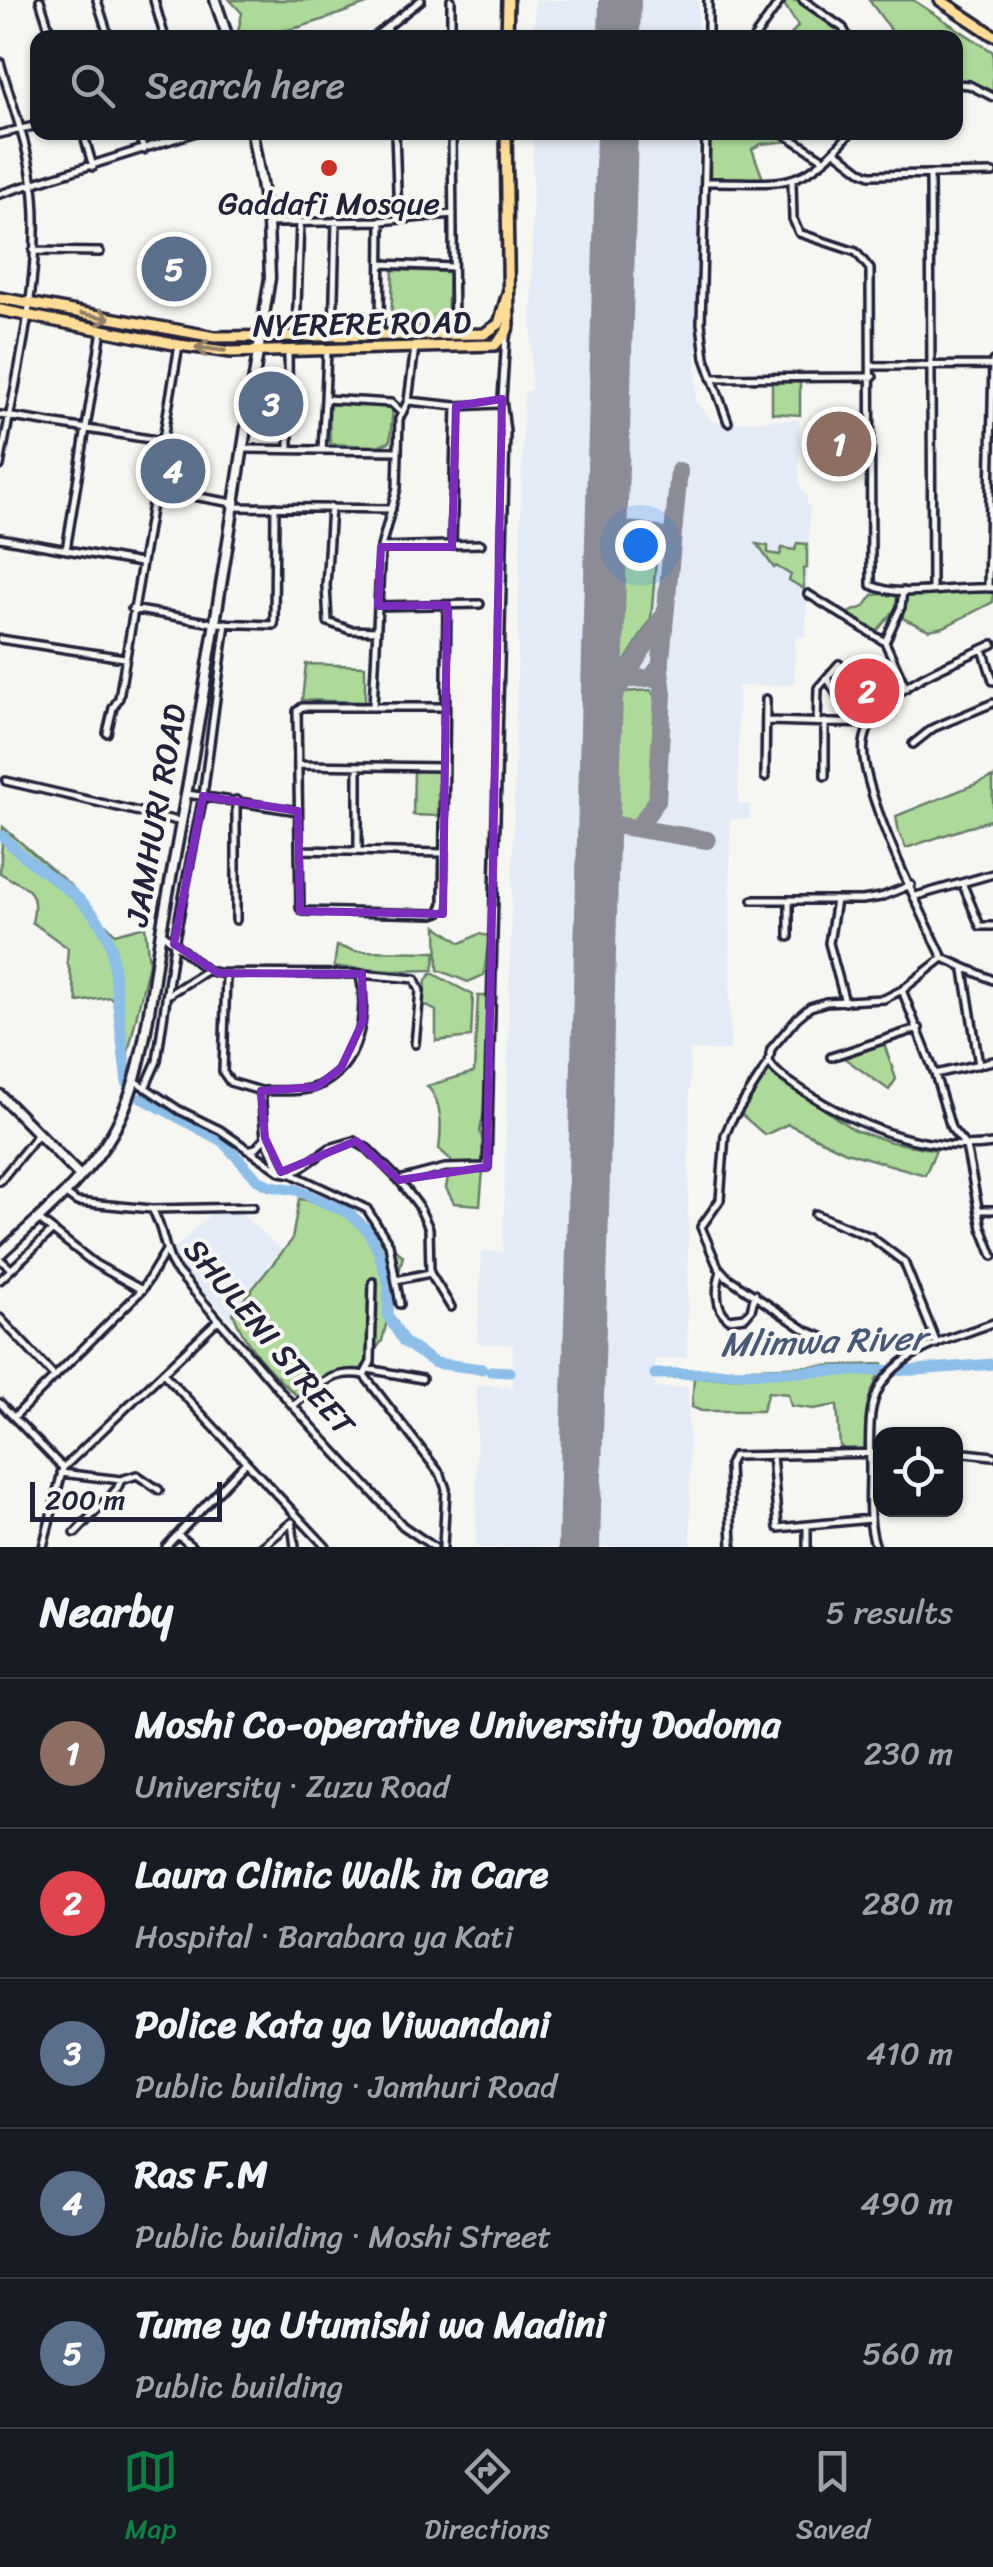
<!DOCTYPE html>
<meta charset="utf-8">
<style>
body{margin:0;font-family:Sriracha,sans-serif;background:#242831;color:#f1f3f6}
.controls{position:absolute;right:30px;bottom:30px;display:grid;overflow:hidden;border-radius:20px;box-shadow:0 2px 8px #0004}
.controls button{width:90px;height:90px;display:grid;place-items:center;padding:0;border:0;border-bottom:2px solid #363941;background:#171b24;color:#f1f3f6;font:50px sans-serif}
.scale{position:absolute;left:30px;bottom:25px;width:192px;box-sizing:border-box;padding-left:10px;border:5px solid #22223b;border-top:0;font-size:28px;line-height:35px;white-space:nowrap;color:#22223b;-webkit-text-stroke:8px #f6f6f2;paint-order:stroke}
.you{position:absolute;left:640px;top:545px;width:35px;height:35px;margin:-25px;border:8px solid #fff;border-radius:50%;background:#1a73e8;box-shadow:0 0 0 15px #1a73e833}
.badge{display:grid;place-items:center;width:65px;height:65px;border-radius:50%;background:#0b8043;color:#fff;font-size:32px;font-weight:700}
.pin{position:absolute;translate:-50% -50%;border:5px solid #fff;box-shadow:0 2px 10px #0006}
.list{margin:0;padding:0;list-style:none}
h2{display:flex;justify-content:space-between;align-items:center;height:130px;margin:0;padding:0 40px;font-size:42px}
h2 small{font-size:32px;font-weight:400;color:#9ea1a6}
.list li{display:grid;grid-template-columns:65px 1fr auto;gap:30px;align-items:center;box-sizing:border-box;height:150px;padding:0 40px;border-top:2px solid #363941}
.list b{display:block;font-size:38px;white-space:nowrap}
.list p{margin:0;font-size:32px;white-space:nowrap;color:#9ea1a6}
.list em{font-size:32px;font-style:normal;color:#9ea1a6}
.icon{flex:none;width:55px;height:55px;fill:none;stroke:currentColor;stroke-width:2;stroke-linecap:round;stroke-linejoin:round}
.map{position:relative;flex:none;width:993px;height:1547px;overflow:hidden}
.search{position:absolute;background:#171b24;box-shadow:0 2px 8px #0004;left:30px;right:30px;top:30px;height:110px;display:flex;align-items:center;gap:25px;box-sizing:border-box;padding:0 35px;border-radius:20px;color:#9ea1a6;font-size:38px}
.sheet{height:880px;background:#171b24}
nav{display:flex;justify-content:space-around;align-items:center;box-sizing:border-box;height:140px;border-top:2px solid #363941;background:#171b24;font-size:28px;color:#9ea1a6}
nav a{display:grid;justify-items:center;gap:5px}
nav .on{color:#0b8043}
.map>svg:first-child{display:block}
.built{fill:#e3ebf6}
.green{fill:#adda99;stroke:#687e6a;stroke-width:2.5}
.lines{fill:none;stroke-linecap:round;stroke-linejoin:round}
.river{stroke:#8cbee8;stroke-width:11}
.taxiway{stroke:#8c8c96;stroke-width:18}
.runway{stroke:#8c8c96;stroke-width:42}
.minor-casing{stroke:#22223b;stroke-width:12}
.tertiary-casing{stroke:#22223b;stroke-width:15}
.secondary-casing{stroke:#22223b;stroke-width:15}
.trunk-casing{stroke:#22223b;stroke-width:16}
.minor{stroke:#f6f6f2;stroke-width:5}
.tertiary{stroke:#f6f6f2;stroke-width:8}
.secondary{stroke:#f6f6f2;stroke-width:8}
.trunk{stroke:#ffdd96;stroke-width:9}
.oneway{stroke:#908068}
.marked{fill:none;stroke:#7b2cbf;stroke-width:8;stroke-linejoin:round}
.poi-dot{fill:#c8321e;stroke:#f6f6f2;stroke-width:4}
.labels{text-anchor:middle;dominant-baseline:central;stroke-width:8;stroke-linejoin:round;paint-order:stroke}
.poi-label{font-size:32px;fill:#22223b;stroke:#f6f6f2}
.street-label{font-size:32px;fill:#22223b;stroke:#f6f6f2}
.water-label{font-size:35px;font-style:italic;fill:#475978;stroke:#f6f6f2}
</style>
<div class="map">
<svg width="993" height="1547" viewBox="0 0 993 1547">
<rect width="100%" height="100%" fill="#f6f6f2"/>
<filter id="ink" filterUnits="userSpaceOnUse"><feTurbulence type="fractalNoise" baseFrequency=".01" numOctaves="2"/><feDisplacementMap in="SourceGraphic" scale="20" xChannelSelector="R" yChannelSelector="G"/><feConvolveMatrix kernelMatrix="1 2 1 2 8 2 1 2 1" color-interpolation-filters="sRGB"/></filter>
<g filter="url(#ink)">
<path class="built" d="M535 0H698V37H534Z
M533 133H698L696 402 714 423 799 419V484L807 497V505L810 506 806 636 796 637 794 685 738 686V804L750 805V819H730V1050H690L687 1358 654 1359 655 1388 688 1387 691 1547H476L477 1384 513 1388V1344L477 1343 482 1251 503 1252 524 392 531 391Z
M225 1200 282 1250 267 1265 270 1267 233 1322 168 1255Z"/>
<path class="green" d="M230 0H378C335 14 284 40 238 32L242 13Z
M787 0C805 0 837 20 844 37H789L798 26 784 4Z
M869 0H913L993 52V94L956 79V38L896 37Z
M710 133H777L789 141 761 144 752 149 763 179 710 177Z
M393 270 449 272 447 328 391 326Z
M772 382H800V415L772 413Z
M329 403 390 405 393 407 390 442 376 446 330 444Z
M797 543 807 544V568L803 569 804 589 789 580 791 575 776 566 774 568 757 544 768 546V553L780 555 782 548 795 550Z
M628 550 650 552 656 560 651 619 624 663 617 661 620 560Z
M993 591V602L944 627 929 630 904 619 900 612 906 595Z
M892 593 897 598V607L877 631 852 617 850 612 864 607 873 595Z
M306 664 365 666V702L302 700Z
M651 690 653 694H658L651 804 634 823 620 821 614 813 616 713 624 692Z
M414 771H438V816L413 815Z
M993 777V819L906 848 899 833 896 816Z
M3 827 71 886 115 934 145 926 149 963 123 1074 115 1002 110 997 78 1002 67 961 68 948 32 922C41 886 22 887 0 873Z
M437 926 461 943 479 934 489 936 484 975 468 982 438 970Z
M337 946 355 951 436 952 433 970 393 971 334 967Z
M432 973 473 995 471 1037 436 1041V1011L423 1004 426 980Z
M478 996H488L486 1102 480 1131 485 1148 480 1205 454 1203 446 1188 451 1160 439 1149C442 1128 443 1102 427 1086L474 1072Z
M884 1044 896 1079 889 1090 844 1058Z
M769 1071 854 1130 891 1142 936 1150 925 1175 846 1152 788 1124 765 1135 742 1115V1109Z
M299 1199 345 1205 403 1256 382 1341 360 1370 296 1395C269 1371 245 1346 233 1313L292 1240Z
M883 1364 870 1396 864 1450H846L840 1446 837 1405 813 1409 791 1406 788 1394 768 1392 762 1411H701L692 1407 694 1378 743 1377 751 1368Z"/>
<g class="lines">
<path class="river" d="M3 836C37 876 94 893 111 946L127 1082
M142 1098 222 1141 258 1180 270 1186 297 1190 350 1214 368 1231 378 1251 389 1285 388 1316 404 1342 435 1363 482 1369
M491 1371 510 1372
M655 1374 916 1370 993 1364"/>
<path class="taxiway" d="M606 542 610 535C627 526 654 532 672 541
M602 689 611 680 651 678 661 665
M601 723 607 707 662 618
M597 822 707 840
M637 828 657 801 663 694 660 670 679 471"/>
<path class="runway" d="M619 38 620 0
M579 1547 617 132"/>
<defs>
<path id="minor" d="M40 0 52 38
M97 0 109 38
M154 0 165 38
M451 0V38
M708 0V38
M803 0 843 28 848 38
M387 27 390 38
M373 38 421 0
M754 38 781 0
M0 62C12 106 31 152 34 197 41 283 15 381 0 466
M956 84 969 85 993 97
M83 132 93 167
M138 132 144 150
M395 132 398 219
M452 132 454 334
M706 132 701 323 705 358 728 422
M781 132 825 160
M0 134 38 125
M835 151 861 171 870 175 993 173
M930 174 932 589
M705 182C780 181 799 195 851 132
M792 182 793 219 799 233 856 252 870 269 871 585C901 600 959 585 993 588
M0 194 196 132
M268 223 381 221 453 214
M33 251 100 252
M381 264 453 267
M296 334 300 222
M380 334 381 221
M333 335 336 221
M327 351 325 399 391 403 401 412
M288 352 289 449
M873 366 993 365
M711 378 873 377
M409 401 456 406 498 404 502 399 506 336
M0 415 162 441
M244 449 398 451
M322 450 325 399
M153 489 233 503
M235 507 392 509
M331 507 326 586 328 622 350 630 377 631
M0 538 140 563
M452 544 456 406
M381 547 481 544
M66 550 102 330
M988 587 993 361
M903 591 901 607 885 642 906 688
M808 594 885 642
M378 606 480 604
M132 609 213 623 274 625 275 507
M0 639 124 658
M993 644C959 661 912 676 886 704 875 715 866 728 864 743 857 784 923 916 943 958L993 980
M983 649 993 681
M827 678 854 722
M373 707 381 547 397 488 399 419 408 401 415 347
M445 707H302L297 711 300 908 303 911 434 914 440 912 443 904 447 606
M767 721 870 724
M817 722 818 688 839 664
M107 733 113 708 119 698 179 345
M913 744 933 728 993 703
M298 765 445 767
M358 766V851
M825 776V722
M765 777 766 699
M6 781 182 822
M187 794 298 811
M299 850 444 853
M963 885 980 926H993
M916 896 993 874
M753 900H862L881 897 911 885
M836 900 829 943 845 1002
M236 920V800
M161 932 206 970 218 973 360 974 415 979 420 991 415 1044
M789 937V900
M964 970 979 1065
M226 974 223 1072 230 1082 261 1091 265 1138 280 1170
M902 990 935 1074 951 1128 966 1146 982 1228 993 1256
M166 996 206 971
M831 1057 919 1028
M769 1062C777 1076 792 1083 805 1092 861 1128 925 1153 993 1144
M935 1074 993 1061
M134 1080 179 1110 220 1130 281 1172 292 1174 330 1148 354 1141 368 1149 399 1180 445 1168 487 1167 506 432 502 399
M145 1088 157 1061 174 944 203 796 226 623
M261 1091C279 1090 302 1093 318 1086 360 1067 368 1015 360 974
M247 1150 256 1148 265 1138
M292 1174 367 1209 389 1244 400 1304
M399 1180 418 1205 429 1228 430 1273
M0 1181 39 1133
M64 1193 77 1202 152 1209C163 1226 163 1249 174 1268L293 1406 403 1526 434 1547
M152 1209 253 1207
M979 1210H993
M815 1214 871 1237 904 1262 937 1344
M38 1219 95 1264 142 1290
M0 1259 11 1269
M721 1271C716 1287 714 1308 729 1319L745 1317 751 1310 755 1294
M0 1280 52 1231
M396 1280 430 1273 451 1307
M373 1282 371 1362 364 1375 441 1475 446 1489 443 1547
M0 1318 55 1377
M823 1337 807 1331 727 1277 718 1267 701 1227 720 1200 725 1135 731 1121 769 1062 771 1049 797 1018 810 1007 826 1002 884 999 902 990 943 958
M368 1369 422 1379
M164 1374 326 1547
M0 1403 63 1468
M293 1406C315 1387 333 1369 364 1375
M14 1417 142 1290 165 1252
M956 1452 993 1456
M772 1455 778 1528 870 1519
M61 1473 121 1480 137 1475 159 1490
M292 1523 295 1547
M75 1533 117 1489 121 1480
M178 1535 192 1547
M43 1547 63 1468 218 1320
M166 1547 246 1462
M262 1547 292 1522
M732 1547 729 1465 733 1456 880 1453
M807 1547V1526
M876 1547C867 1523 870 1496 870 1470 870 1450 868 1427 872 1408 883 1353 949 1340 993 1323"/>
<path id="tertiary" d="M0 1095 80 1176"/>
<path id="secondary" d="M215 0 228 38
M0 1254C39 1217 86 1180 113 1132 148 1070 150 989 163 920 204 707 235 492 270 278L268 223 252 132"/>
<path id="trunk" d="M940 0 993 35
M507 38 508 0
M0 298 215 337 484 334 499 324 507 296
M0 310 179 345 231 352 495 345 506 333 509 324 506 132"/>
</defs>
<use href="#minor" class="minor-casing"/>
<use href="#tertiary" class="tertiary-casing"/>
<use href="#secondary" class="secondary-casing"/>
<use href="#trunk" class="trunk-casing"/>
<use href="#minor" class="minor"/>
<use href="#tertiary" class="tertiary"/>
<use href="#secondary" class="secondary"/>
<use href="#trunk" class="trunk"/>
</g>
<defs><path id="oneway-shaft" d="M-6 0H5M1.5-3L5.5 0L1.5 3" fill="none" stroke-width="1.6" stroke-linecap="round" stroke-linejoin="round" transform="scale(2.5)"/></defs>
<g class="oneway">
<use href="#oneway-shaft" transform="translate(96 316) rotate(10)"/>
<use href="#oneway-shaft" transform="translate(210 349) rotate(-173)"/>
</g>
</g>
<path class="marked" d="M502 399 487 1167 399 1180 356 1141 281 1172 265 1138 261 1091 316 1087 341 1068 363 1021 362 974 218 973 174 944 203 796 298 811 300 911 443 914 447 605 378 606 381 547H452L456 406Z"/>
<circle class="poi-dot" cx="329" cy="168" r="10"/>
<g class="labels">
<g class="poi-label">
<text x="329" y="203">Gaddafi Mosque</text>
</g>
<g class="street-label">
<text transform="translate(362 324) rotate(-1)">NYERERE ROAD</text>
<text transform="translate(156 815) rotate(-80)">JAMHURI ROAD</text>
<text transform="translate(269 1337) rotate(50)">SHULENI STREET</text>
</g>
<g class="water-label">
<text transform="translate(823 1341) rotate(-2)">Mlimwa River</text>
</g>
</g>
</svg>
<div class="controls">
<button><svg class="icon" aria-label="locate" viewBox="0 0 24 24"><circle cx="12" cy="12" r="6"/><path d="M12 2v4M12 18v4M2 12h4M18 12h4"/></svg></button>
</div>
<div class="scale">200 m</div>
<div class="you"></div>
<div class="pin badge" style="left:839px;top:444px;background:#8d6e63">1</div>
<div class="pin badge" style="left:867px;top:691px;background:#e0444e">2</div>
<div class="pin badge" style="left:271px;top:404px;background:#5c6f8a">3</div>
<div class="pin badge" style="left:173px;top:471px;background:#5c6f8a">4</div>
<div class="pin badge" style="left:174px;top:269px;background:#5c6f8a">5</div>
<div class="search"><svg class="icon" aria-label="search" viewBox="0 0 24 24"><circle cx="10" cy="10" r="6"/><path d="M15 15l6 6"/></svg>Search here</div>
</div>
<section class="sheet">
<h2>Nearby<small>5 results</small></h2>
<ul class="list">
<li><span class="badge" style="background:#8d6e63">1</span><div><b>Moshi Co-operative University Dodoma</b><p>University · Zuzu Road</p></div><em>230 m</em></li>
<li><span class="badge" style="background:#e0444e">2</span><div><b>Laura Clinic Walk in Care</b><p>Hospital · Barabara ya Kati</p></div><em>280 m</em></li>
<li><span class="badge" style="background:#5c6f8a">3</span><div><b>Police Kata ya Viwandani</b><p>Public building · Jamhuri Road</p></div><em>410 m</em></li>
<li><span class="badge" style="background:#5c6f8a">4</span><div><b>Ras F.M</b><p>Public building · Moshi Street</p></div><em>490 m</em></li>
<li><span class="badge" style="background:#5c6f8a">5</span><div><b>Tume ya Utumishi wa Madini</b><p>Public building</p></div><em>560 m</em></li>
</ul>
</section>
<nav>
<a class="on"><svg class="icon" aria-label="map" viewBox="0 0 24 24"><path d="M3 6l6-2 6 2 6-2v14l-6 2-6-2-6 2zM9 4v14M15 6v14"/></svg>Map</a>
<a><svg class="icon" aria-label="directions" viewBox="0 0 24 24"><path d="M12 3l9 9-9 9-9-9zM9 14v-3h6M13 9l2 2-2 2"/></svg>Directions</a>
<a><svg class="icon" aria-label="saved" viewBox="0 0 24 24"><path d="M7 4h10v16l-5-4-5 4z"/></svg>Saved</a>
</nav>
